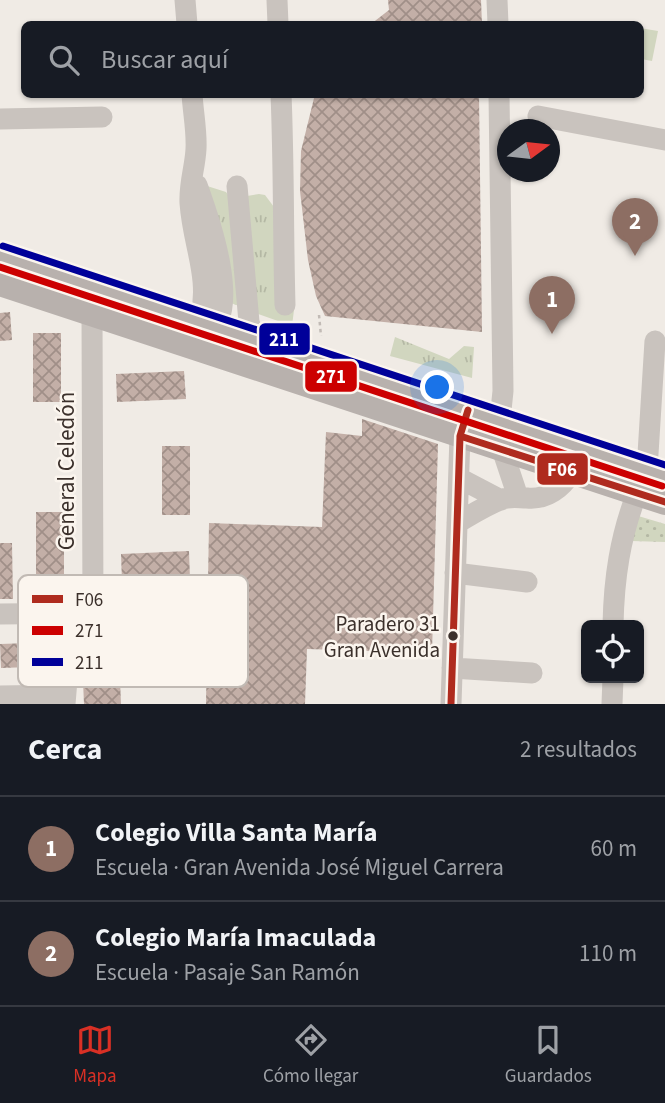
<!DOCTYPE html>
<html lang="es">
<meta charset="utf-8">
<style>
body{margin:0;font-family:"Source Sans 3",sans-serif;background:#242831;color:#f1f3f6}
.controls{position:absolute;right:21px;bottom:21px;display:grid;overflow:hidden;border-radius:10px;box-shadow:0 2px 5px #0004}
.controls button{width:63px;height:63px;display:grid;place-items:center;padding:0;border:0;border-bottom:2px solid #363941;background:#171b24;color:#f1f3f6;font:35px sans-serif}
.compass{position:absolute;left:497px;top:119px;width:63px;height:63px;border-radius:50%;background:#171b24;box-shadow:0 2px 5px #0004;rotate:75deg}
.you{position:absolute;left:438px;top:388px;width:24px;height:24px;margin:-18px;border:5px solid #fff;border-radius:50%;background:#1a73e8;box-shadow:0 0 0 10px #1a73e833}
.badge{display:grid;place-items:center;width:46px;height:46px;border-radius:50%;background:#d93025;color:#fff;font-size:23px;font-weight:700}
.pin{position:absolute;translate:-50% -58px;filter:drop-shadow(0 2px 4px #0008)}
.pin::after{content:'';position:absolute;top:37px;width:24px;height:21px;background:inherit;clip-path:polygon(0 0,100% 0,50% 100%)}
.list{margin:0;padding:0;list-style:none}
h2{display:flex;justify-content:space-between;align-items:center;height:91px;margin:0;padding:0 28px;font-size:30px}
h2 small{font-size:23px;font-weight:400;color:#9ea1a6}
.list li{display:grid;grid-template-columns:46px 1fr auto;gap:21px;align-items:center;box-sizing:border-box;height:105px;padding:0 28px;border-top:2px solid #363941}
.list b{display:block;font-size:26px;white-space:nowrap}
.list p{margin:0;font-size:23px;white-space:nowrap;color:#9ea1a6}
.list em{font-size:23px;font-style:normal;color:#9ea1a6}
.icon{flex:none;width:38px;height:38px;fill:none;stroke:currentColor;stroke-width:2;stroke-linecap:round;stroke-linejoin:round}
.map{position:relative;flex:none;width:665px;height:704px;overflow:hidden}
.search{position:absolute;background:#171b24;box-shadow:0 2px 5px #0004;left:21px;right:21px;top:21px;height:77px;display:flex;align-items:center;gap:18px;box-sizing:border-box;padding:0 24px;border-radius:10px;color:#9ea1a6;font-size:26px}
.sheet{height:301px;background:#171b24}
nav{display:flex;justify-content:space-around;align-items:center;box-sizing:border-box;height:98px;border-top:2px solid #363941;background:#171b24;font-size:19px;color:#9ea1a6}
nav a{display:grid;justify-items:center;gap:4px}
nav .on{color:#d93025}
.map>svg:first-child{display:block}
.grass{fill:url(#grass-tufts)}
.park{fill:url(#park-dots)}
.pitch{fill:#d1d6bf}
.building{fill:url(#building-cross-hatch)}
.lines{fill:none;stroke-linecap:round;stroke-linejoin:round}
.path{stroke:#c2bbb6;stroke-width:2.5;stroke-dasharray:3.5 3.5;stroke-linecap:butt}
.minor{stroke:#c9c3be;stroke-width:21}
.major{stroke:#b8b1ad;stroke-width:26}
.bus-1-casing{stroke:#fbf5ee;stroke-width:12}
.bus-2-casing{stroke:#fbf5ee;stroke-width:12}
.bus-3-casing{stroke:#fbf5ee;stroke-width:12}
.bus-1{stroke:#af2b1e;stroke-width:7}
.bus-2{stroke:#c00;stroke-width:7}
.bus-3{stroke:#009;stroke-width:7}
.bus-dot{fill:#3b302b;stroke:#fbf5ee;stroke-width:2.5}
.labels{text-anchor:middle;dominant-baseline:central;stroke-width:5;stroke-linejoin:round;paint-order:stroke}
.bus-label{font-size:21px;fill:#3b302b;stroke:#fbf5ee;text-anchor:end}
.street-label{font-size:23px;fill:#3b302b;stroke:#fbf5ee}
.key{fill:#fbf5ee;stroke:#c1bab4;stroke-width:2}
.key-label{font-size:19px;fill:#3b302b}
.line-badge{stroke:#fbf5ee;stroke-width:2.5}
.badge-label{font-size:19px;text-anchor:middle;font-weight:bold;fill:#fff}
</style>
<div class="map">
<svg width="665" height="704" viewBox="0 0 665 704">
<defs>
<pattern id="grass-tufts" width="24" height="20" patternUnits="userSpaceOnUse" patternTransform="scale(1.75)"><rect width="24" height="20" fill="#d1d6bf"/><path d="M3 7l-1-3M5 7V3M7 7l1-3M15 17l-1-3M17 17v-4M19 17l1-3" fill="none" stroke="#b4b8a4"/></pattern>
<pattern id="park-dots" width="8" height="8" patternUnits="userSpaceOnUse" patternTransform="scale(1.75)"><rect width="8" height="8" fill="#d1d6bf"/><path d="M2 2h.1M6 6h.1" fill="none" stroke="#b4b8a4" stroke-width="1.8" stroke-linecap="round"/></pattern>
<pattern id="building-cross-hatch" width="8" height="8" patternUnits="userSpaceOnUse" patternTransform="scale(1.75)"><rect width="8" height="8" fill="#c3afa7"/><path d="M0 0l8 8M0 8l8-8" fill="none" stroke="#a08f88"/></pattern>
</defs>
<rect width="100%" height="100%" fill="#f0ebe5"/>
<path class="grass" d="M204 185 226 192 238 208 239 306 223 300Z
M259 194 265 195 277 211 294 310 292 326 250 311 241 197Z
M395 337 449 359 464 346 474 347 472 378 390 356Z"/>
<path class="park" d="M635 515 665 524V542L631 541Z"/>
<path class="pitch" d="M640 28 658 31 652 61 641 59Z"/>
<path class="building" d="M388 0H481L482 24H371L389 10Z
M315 94H479L482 332 325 316 316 296 308 260 300 191 301 151Z
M10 312 12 340 0 341V313Z
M33 333H61V402H33Z
M184 371 186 399 117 402 116 374Z
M362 419 438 444 432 653 307 649 305 704H206L209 523 322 527 326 432 362 436Z
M162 446H190V515H162Z
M36 512H64V581H36Z
M0 543H12L13 599H0Z
M189 551 190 579 122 582 121 554Z
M60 642 61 666 1 668 0 644Z
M120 680 121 704H84L83 681Z"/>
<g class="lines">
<path class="path" d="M319 315 321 336"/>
<path class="minor" d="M185 0 187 24
M277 0 278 24
M497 0 498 24
M192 94C193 112 197 131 196 149 195 168 189 183 190 203 193 247 211 276 200 322
M281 94C284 165 283 234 285 305
M499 94 503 391 500 420
M538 116 665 140
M0 119 102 117
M197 185C209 218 243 313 206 336
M237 186 249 322 258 349
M502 449 518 497
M647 470 655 341
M459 478 501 500
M457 523C471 515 485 506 500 500 509 496 518 498 527 498 547 500 562 488 572 472
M455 573 527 582
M0 614 197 612
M613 625C614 578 620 537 637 493
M452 668 532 673
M0 696 65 695
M65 704 68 668 72 659 88 642 93 613 92 313
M451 704 460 436 465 420
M612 704 613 678"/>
<path class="major" d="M0 256 665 476
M0 283 665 502"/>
<defs>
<path id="bus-1" d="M460 436 665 502
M451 704 460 436 468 410"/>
<path id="bus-2" d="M0 267 662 486"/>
<path id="bus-3" d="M3 246 665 465"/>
</defs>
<use href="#bus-1" class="bus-1-casing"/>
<use href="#bus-2" class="bus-2-casing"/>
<use href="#bus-3" class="bus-3-casing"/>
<use href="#bus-1" class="bus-1"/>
<use href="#bus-2" class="bus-2"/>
<use href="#bus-3" class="bus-3"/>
</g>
<circle class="bus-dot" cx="453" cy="636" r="6"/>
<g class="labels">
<g class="bus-label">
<text x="440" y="624">Paradero 31<tspan x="440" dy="26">Gran Avenida</tspan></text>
</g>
<g class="street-label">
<text transform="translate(66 471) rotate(-90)">General Celedón</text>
</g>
</g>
<rect x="18" y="575" width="230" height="112" rx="10" class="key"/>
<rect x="32" y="595" width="31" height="8" fill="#af2b1e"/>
<rect x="32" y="626" width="31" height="9" fill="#c00"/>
<rect x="32" y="658" width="31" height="8" fill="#009"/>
<g class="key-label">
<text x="75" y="606">F06</text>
<text x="75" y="637">271</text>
<text x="75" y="669">211</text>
</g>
<g class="line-badge">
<rect x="258" y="322" width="53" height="34" rx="7" fill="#009"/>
<rect x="304" y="360" width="54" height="33" rx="7" fill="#c00"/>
<rect x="536" y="452" width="53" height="34" rx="7" fill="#af2b1e"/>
</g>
<g class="badge-label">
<text x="284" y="346">211</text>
<text x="331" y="383">271</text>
<text x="562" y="476">F06</text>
</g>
</svg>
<div class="controls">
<button><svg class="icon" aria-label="locate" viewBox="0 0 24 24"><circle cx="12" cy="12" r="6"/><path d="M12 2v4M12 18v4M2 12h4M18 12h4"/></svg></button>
</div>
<svg class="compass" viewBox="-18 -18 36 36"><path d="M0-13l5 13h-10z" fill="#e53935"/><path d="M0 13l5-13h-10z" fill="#9ea1a6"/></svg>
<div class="you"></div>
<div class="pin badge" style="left:552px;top:334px;background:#8d6e63">1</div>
<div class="pin badge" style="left:635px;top:256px;background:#8d6e63">2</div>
<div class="search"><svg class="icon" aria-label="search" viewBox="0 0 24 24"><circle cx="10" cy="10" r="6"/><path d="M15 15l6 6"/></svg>Buscar aquí</div>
</div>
<section class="sheet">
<h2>Cerca<small>2 resultados</small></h2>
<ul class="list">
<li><span class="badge" style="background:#8d6e63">1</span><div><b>Colegio Villa Santa María</b><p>Escuela · Gran Avenida José Miguel Carrera</p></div><em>60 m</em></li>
<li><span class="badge" style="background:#8d6e63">2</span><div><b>Colegio María Imaculada</b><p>Escuela · Pasaje San Ramón</p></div><em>110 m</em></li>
</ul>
</section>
<nav>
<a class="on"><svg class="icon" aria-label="map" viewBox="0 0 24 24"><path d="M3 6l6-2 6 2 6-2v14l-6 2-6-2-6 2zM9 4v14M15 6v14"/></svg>Mapa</a>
<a><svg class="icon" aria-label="directions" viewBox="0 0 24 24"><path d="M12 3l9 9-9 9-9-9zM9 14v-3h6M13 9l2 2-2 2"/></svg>Cómo llegar</a>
<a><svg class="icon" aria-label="saved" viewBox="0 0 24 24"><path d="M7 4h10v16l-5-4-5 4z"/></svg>Guardados</a>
</nav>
